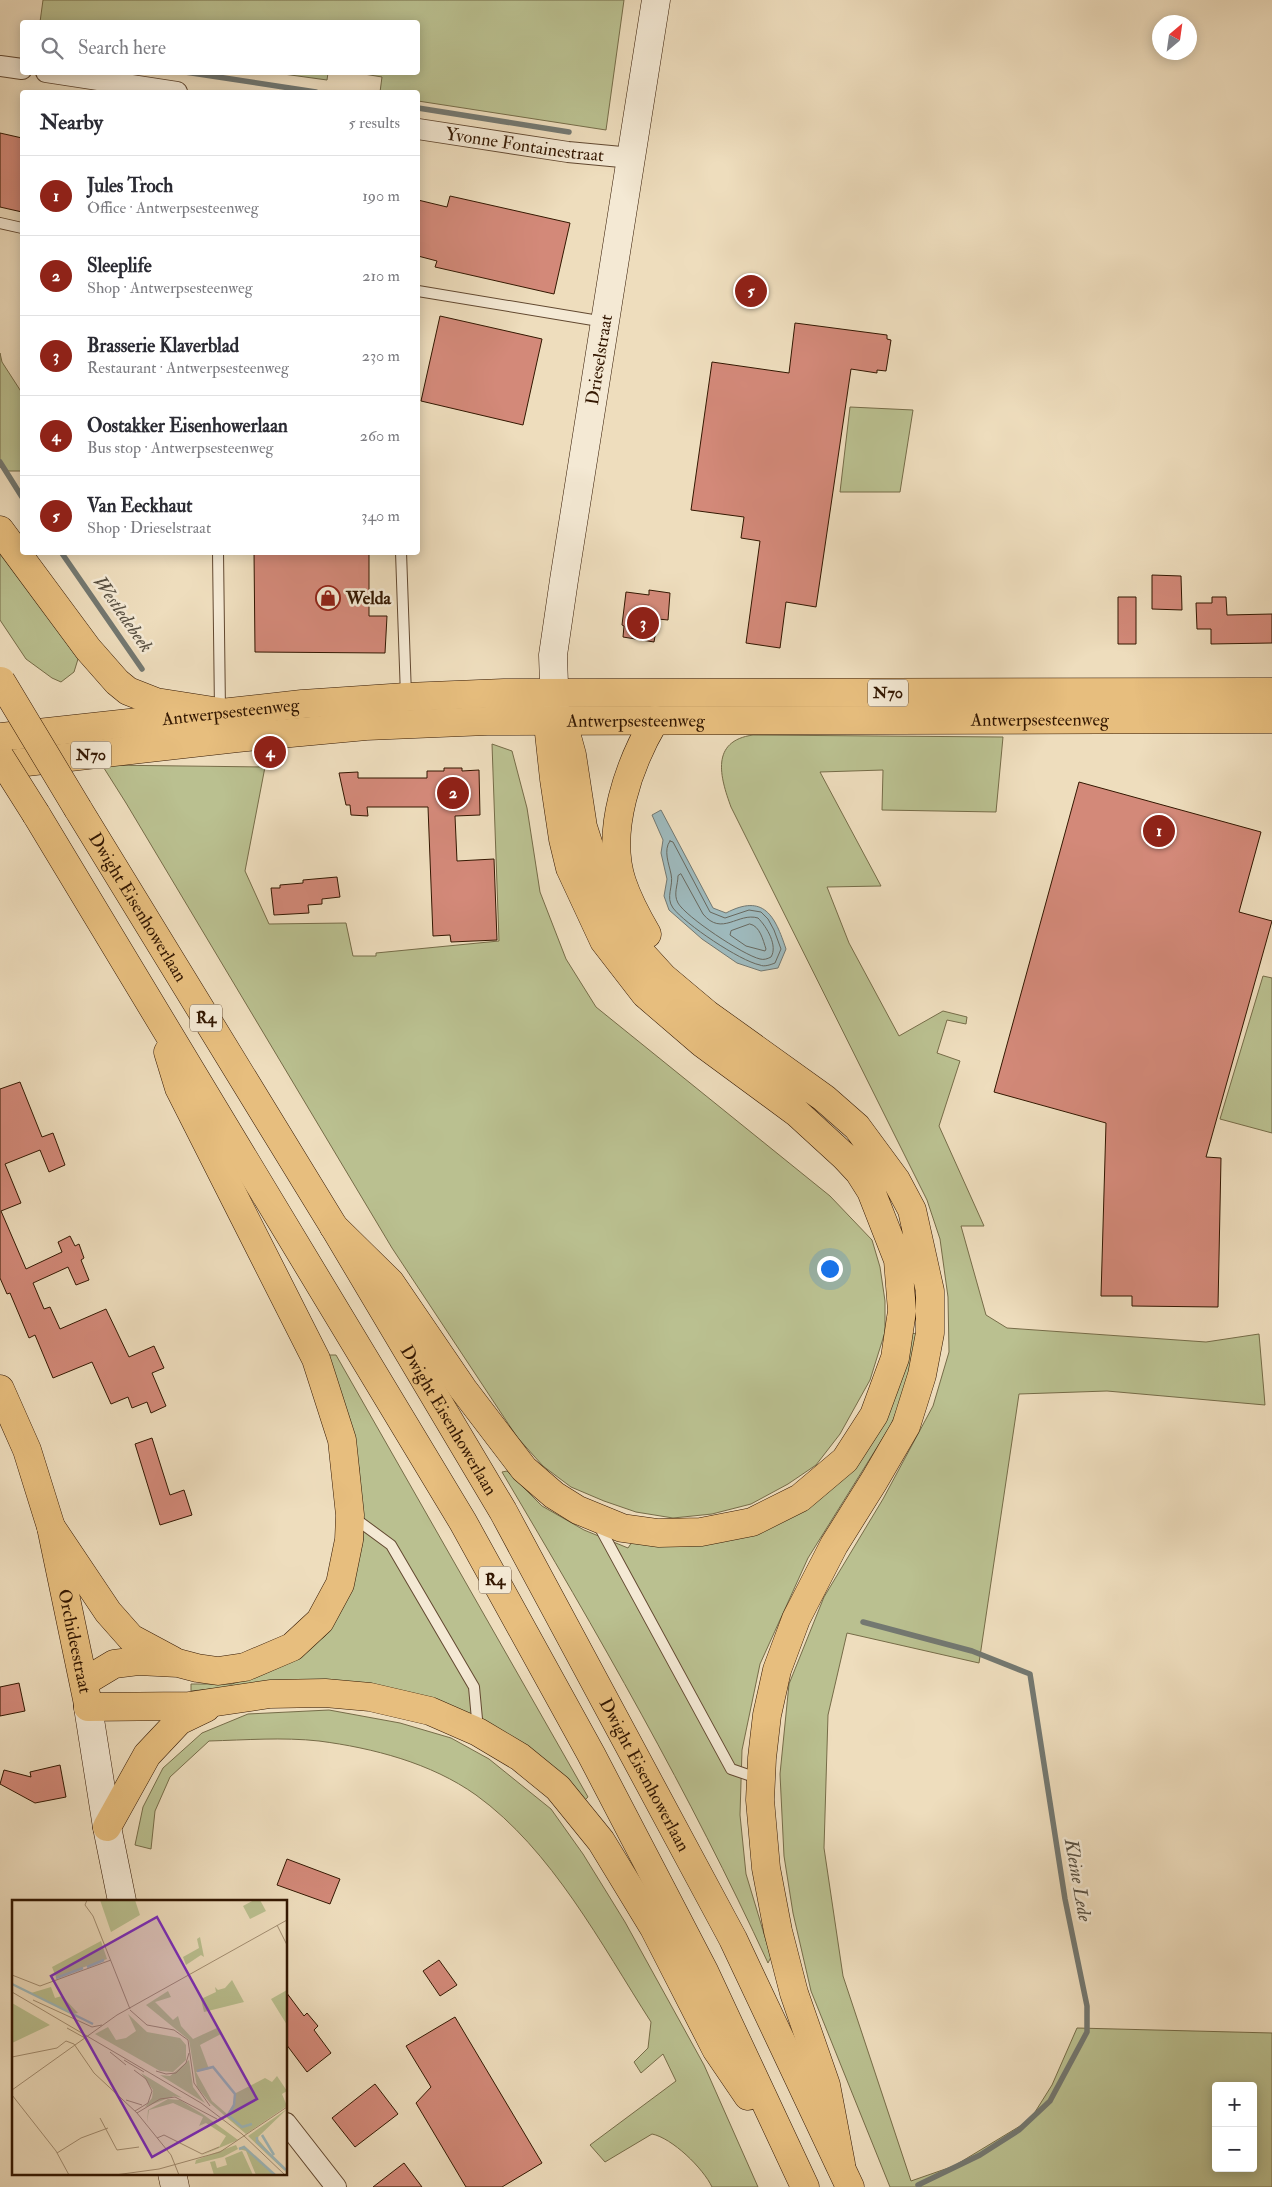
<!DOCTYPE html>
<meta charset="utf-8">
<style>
body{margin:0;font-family:"IM FELL Double Pica",serif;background:#f2f2f3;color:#2b2b33}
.controls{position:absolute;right:15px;bottom:15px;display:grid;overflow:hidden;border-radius:5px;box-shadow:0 2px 12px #0003}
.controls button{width:45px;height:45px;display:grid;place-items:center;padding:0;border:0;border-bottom:1px solid #e1e1e2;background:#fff;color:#2b2b33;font:25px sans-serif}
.compass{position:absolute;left:1152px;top:15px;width:45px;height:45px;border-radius:50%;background:#fff;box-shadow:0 2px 12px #0003;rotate:29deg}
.you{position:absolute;left:829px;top:1268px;width:18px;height:18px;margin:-12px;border:4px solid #fff;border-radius:50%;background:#1a73e8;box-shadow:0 0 0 8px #1a73e833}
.badge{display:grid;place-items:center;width:32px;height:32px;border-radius:50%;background:#8f2418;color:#fff;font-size:16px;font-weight:700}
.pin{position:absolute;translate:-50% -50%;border:2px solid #fff;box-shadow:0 1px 5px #0006}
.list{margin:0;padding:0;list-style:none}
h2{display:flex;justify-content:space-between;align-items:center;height:65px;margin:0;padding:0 20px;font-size:21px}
h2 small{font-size:16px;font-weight:400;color:#7c7c81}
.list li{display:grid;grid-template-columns:32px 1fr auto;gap:15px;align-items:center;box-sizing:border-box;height:80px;padding:0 20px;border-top:1px solid #e1e1e2}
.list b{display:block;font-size:19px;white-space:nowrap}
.list p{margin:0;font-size:16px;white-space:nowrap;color:#7c7c81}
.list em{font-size:16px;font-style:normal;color:#7c7c81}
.icon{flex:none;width:28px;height:28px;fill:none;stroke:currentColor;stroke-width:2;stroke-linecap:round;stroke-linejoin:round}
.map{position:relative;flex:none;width:1272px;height:2187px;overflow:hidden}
.search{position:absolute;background:#fff;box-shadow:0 2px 12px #0003;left:20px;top:20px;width:400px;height:55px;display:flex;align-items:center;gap:12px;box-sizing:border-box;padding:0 18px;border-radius:5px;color:#7c7c81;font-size:19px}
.panel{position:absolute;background:#fff;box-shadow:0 2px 12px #0003;left:20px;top:90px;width:400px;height:465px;border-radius:5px}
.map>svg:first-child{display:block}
.green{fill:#bac090;stroke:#766c48;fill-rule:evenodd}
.water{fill:#9eb9bc;stroke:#737871}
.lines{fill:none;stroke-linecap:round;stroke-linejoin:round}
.shore{stroke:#68685e;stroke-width:1}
.stream{stroke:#737871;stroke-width:5.5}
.building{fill:#d38979;stroke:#331701}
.lane-casing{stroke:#624830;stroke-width:12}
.street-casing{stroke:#624830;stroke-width:22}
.secondary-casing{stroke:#331701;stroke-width:29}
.primary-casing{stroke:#331701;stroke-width:29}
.highway-casing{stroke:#331701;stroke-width:29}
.lane{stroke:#f4e9d4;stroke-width:10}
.street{stroke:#f4e9d4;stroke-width:20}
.secondary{stroke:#f4e9d4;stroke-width:28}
.primary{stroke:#e7be7e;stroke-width:28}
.highway{stroke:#e7be7e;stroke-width:28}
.highway-bridge-casing{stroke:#331701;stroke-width:29;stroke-linecap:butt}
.highway-bridge{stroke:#e7be7e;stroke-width:28}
.labels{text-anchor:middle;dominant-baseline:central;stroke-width:5;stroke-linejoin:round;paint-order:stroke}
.shield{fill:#f4e9d4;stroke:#6d5640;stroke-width:1}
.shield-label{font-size:16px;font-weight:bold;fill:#331701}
.street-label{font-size:18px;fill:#331701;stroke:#f4e9d4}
.poi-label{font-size:18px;font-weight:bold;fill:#331701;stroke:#f4e9d4;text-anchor:start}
.water-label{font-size:19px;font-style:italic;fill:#585042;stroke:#f4e9d4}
.inset-river{fill:none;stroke:#9eb9bc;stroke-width:2.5}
.inset-road{fill:none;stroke:#a38e72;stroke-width:1}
.view{fill:#7b2cbf;fill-opacity:0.15;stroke:#7b2cbf;stroke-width:2.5}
.inset-edge{fill:none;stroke:#331701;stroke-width:2.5}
</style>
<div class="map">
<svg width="1272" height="2187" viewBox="0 0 1272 2187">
<rect width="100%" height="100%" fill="#eeddbd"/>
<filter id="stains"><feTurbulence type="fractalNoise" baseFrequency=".004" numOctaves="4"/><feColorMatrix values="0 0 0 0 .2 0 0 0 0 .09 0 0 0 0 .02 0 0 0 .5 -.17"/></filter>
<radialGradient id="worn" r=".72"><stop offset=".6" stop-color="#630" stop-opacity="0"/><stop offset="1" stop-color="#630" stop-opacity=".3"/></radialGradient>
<path class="green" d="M43 0H624L606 130 418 101V92H380L382 77 358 73 418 72V22H40Z
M276 73H328L327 80Z
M0 353 2 362 22 393V471H7L0 467Z
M850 407 913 410 900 492H840Z
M0 550 78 659 74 672 61 682 52 678 26 659 0 620Z
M753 735 1003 737 996 812 882 810 883 770 820 772 881 886 827 887 849 943 899 1036 943 1011 967 1017 966 1024 947 1020 937 1053 960 1061 939 1126 984 1226H961L986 1315 1007 1328 1206 1342 1259 1334 1265 1405 1107 1391 1019 1394 979 1663 847 1633 828 1715 824 1848 843 1976 911 2181 954 2166 1030 2120 1052 2085 1077 2028 1272 2033V2187H890L811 1991 793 1913 784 1856 780 1774 789 1684 824 1597 883 1499 933 1406 949 1352 948 1297 940 1239 927 1200 731 807C720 777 710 741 753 735ZM1216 2086H1253V2168H1216Z
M492 744 512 751 527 808 540 892 566 959 596 1007 830 1196 872 1240 880 1267 885 1301V1332L870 1380 840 1434 816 1465 788 1484 751 1504 712 1514 673 1518 636 1512 604 1501 571 1487 543 1466 517 1437 392 1248 126 803 102 765 265 767 245 871 269 924 346 923 353 956H376V953L499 941Z
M1263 976 1272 978V1133L1220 1119Z
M912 1333 920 1335 901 1400 891 1425 808 1558 760 1664 742 1750 740 1815 746 1874 771 1957 768 1963C690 1794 597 1632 502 1472L507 1471 542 1506 584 1530 628 1548 632 1542 814 1501Z
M330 1355H336L588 1797 584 1801 519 1741 251 1685 191 1691V1684H232L246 1679 308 1648 325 1636 341 1609 354 1578 363 1540 359 1468 327 1359Z
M329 1710 400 1723 451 1738 489 1759 551 1809 583 1854 625 1922 704 2065 758 2187H712C703 2168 672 2138 652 2134L605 2162 590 2145 676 2081 663 2054 641 2073 634 2062 648 2048 651 2022C601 1944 552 1850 476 1795 431 1763 373 1748 319 1741 283 1737 245 1740 209 1741L170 1777 155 1811 151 1849 135 1845 143 1807 163 1768 202 1733 248 1714Z"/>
<path class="water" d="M661 810 713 908 726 913C764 893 775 916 786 949L778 968 761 971 737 963 702 939 669 910 664 896 667 879 661 853 663 840 652 815Z"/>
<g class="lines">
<path class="shore" d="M670 841 673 842 710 912 725 918 749 910 761 912 768 919 774 930 781 949 775 963C770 965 764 967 760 965 740 961 685 924 673 908 665 897 674 886 671 874 669 864 663 850 670 841Z
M681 874 703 914C722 937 738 912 758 918 767 927 778 946 771 957 767 959 764 960 760 959 743 955 686 917 678 903 673 894 678 885 678 876Z
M750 924C760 926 763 940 766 949L765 951 746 946 730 935 731 931Z"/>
<path class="stream" d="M185 72 316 92
M418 108 569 132
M0 462 22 497
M61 552 142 669
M863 1622 972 1651 1030 1674 1065 1899 1087 2006V2032L1050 2101 1019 2130 980 2155 918 2185 919 2187"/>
</g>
<path class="building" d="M0 133 22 138V212L0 207Z
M450 196 570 223 554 294 435 267 437 261 418 256V200L447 207Z
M440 316 542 339 523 425 421 401Z
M795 323 887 335V339L891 340 886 371 877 370V373L851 369 816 607 786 602 780 648 746 643 760 541 741 538 744 517 691 510 712 362 789 373Z
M254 552H369V616H387L385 653 255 652Z
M1152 575 1181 576 1182 610 1152 609Z
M649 590 670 593 668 620 658 619 654 642 623 637 624 626 622 625 626 592 649 595Z
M1118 597H1136V644H1118Z
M1212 597H1226L1227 615 1272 614V643L1211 644V629H1197L1196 603H1212Z
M444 768H462V771L479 770 480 815 455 816 457 861 494 859 497 940 451 942 450 935 433 936 428 807H367L368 816 351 815 350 805H346L339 773 358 772V778H427V771H444Z
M1079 782 1261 832 1239 912 1272 921 1206 1157 1221 1158 1218 1307 1132 1306V1296H1101L1106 1123 994 1092Z
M337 877 340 897 322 899V904L308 905 309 913 274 915 271 888H280V885L303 883V880Z
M20 1082 42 1137 53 1133 65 1165 49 1172 40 1150 5 1164 21 1203 1 1211 26 1269 62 1252 58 1242 70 1236 75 1246 79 1244 84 1258 81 1260 89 1280 76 1285 68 1267 33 1283 44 1309 50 1307 60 1329 106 1309 129 1357 154 1346 164 1368 152 1373 166 1406 151 1413 147 1402 132 1408 128 1397 111 1404 92 1362 53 1378 35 1335 29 1338 10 1293 7 1294 0 1278V1089Z
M152 1438 170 1495 184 1490 192 1515 160 1525 135 1444Z
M19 1683 25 1711 0 1716V1687Z
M60 1765 66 1797 35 1803 0 1784 4 1770 31 1777 30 1772Z
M287 1859 340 1879 330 1904 277 1885Z
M439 1960 457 1985 440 1996 423 1971Z
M286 1992 304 2016 307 2013 318 2026 314 2030 331 2053 307 2072 286 2044Z
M455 2017 542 2163 502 2187H466L416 2103 431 2087 406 2046Z
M375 2084 398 2114 355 2147 332 2118Z
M404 2163 422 2187H373Z"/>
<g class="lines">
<defs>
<path id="lane" d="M0 223 22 228
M418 291 605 322
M218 552 220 711
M401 552 406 696
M353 1517 391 1545 474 1687 478 1730
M599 1526 731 1769 760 1779"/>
<g id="street">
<path d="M0 66 22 69"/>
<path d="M46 72 177 92"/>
<path id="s1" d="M418 129 568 152 632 158"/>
<path d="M286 2123 336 2187"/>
</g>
<g id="secondary">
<path id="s2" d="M555 715 553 655 564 580 656 0"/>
<path d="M88 1707 107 1827 122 1901"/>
<path d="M172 2173 175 2187"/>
</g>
<g id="primary">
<path id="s3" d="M0 737 302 704 406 697 504 693 1272 692"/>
<path id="s4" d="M0 765 237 738 366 726 487 721 1272 719"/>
<path id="s5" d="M0 1389 27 1450 51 1527 88 1704"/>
</g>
<g id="highway">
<path d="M0 530 88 649 117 682 128 691 156 702 220 712"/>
<path id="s6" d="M78 809 334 1227 503 1511 733 1939 850 2187"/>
<path d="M36 814 463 1522 591 1754 704 1971 805 2187"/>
<path d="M647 934C637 917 628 900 622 882 605 831 629 764 655 720"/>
<path d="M334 1227 390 1282 463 1389 524 1469 554 1495 578 1510 622 1528 658 1533 701 1532 752 1522 800 1498 845 1460 874 1415 895 1358 902 1311 898 1260 871 1191 859 1172 845 1157 797 1113 702 1043 645 994 604 941 570 868 563 839 554 779 549 733 555 720 566 733 572 755 583 827 607 902 632 943 663 977 707 1014 824 1098 857 1127 896 1180 912 1210 930 1291V1333L922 1375 906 1426 874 1481 834 1545 796 1619 777 1670 767 1715 762 1758 760 1800 766 1868 778 1931 794 1993 826 2085 841 2164"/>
<path d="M51 1527 108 1612 131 1638 172 1660"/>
<path d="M84 1682 114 1664 138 1661 178 1663 197 1668 218 1671 245 1667 292 1647 320 1621 340 1584 349 1540 350 1515 342 1440 316 1359 179 1088 168 1052"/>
<path d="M88 1707 189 1706 270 1694 325 1693 370 1697 430 1711 478 1732 520 1757 558 1788 601 1841 654 1928 716 2049 748 2096"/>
<path d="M107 1827 147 1755 179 1721 206 1708"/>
</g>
</defs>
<use href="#lane" class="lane-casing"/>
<use href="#street" class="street-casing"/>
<use href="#secondary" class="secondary-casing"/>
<use href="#primary" class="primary-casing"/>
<use href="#highway" class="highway-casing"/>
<use href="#lane" class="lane"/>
<use href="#street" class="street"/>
<use href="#secondary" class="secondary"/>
<use href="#primary" class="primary"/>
<use href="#highway" class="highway"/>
<defs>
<path id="highway-bridge" d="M1 681 78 809
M0 757 36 814"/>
</defs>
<use href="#highway-bridge" class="highway-bridge-casing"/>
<use href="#highway-bridge" class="highway-bridge"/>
</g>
<defs>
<symbol id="shop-ring" viewBox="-11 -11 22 22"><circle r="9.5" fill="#f4e9d4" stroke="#8f2418" stroke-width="1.5"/><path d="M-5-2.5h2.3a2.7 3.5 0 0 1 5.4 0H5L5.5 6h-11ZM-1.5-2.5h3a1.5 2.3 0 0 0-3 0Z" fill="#8f2418"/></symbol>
</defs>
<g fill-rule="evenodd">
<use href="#shop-ring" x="314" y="584" width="28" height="28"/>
</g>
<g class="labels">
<g class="shield">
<rect x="868" y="679.5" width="40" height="27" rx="4"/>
<rect x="71" y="741.5" width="40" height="27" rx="4"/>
<rect x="190" y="1004.5" width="32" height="27" rx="4"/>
<rect x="479" y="1566.5" width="32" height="27" rx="4"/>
</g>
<g class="shield-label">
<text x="888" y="693">N70</text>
<text x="91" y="755">N70</text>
<text x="206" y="1018">R4</text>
<text x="495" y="1580">R4</text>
</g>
<g class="street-label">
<text stroke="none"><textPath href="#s1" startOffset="108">Yvonne Fontainestraat</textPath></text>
<text stroke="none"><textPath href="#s2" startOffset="359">Drieselstraat</textPath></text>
<text stroke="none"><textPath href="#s3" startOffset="232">Antwerpsesteenweg</textPath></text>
<text stroke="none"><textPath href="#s4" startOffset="1042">Antwerpsesteenweg</textPath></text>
<text stroke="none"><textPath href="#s4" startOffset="638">Antwerpsesteenweg</textPath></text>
<text stroke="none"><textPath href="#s6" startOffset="115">Dwight Eisenhowerlaan</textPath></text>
<text stroke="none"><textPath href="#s6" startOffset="715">Dwight Eisenhowerlaan</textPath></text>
<text stroke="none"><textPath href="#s5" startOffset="264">Orchideestraat</textPath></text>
<text stroke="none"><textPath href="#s6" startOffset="1120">Dwight Eisenhowerlaan</textPath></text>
</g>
<g class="poi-label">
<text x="346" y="598">Welda</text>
</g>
<g class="water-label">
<text transform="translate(123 614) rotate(55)">Westledebeek</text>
<text transform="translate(1078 1880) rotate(80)">Kleine Lede</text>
</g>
</g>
<g transform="translate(12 1900)">
<rect width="275" height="275" fill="#eeddbd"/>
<path d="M88 0H123L128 15 99 32ZM242 0H248L254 11 238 19 231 6ZM188 37 192 57 189 55 174 65 171 57 187 48 185 39ZM89 41 95 59 44 77 40 67ZM220 80 232 102 192 112 189 99 204 92 203 87 206 90 213 88ZM39 87 43 98 50 96 66 113 60 114 19 93ZM275 90V125L259 99ZM156 91 159 97 143 102 161 120 166 116 169 126 181 139 205 128 209 134 188 145 197 169 184 172 200 201 215 214 222 204V194L253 178 260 182 265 176 275 191 270 194 275 206 234 234 198 203 185 187 177 140 134 105ZM0 103 38 125 0 143ZM116 114 135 132 168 138 174 145V160L161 172 148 171 83 134 96 127 104 140 114 138 124 131ZM177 160 181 187 193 203 148 175 158 176ZM129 173 170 198 162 196 133 207 140 198 141 190ZM156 199 168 200 192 215 226 240 186 257 207 247 214 236 194 223 187 226 191 217 161 203 137 210 135 223 136 210ZM275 209 245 238 275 273 236 236ZM224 245 226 249 211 257 183 264 184 260ZM232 248 242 256 263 275H244L234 251 227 249ZM230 251 241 275H202L198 262 203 261 205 268 215 265 213 258Z" fill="#bac090"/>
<path class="inset-river" d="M75 67 92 60M44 78 71 68M0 84 81 124M185 171 201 167 223 194 222 205 216 215 230 227 240 224M250 235 262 255M245 237V242L274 270M227 249 232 247 263 275"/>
<path class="inset-road" d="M75 0 73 5 81 16 118 109M265 25 275 45M0 75 28 86 99 60M0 92 189 203 230 234 273 275M21 100 80 127 90 125M118 110 135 125 162 130 176 140 182 183 198 206M55 128 73 138M62 144 82 173 125 213M98 152 114 165M0 157 45 148 54 141 62 144M112 160 132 172M122 170 134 179 140 191 136 203 123 211M144 171 154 174 164 173 174 163 177 153M0 190 105 115 275 20M0 195 44 251 57 275M114 200 130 205M125 213 159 255 167 275M125 213 148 199 163 197 205 219M88 218 105 250 127 247M145 238 152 235 190 254 207 247M45 253 69 238 96 228M103 275 147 269 208 252 275 207"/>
<path class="view" d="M145 17 245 199 140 257 39 76Z"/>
<rect width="275" height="275" class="inset-edge"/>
</g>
<rect width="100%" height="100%" filter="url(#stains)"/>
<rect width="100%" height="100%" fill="url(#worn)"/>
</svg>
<div class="controls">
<button>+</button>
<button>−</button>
</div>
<svg class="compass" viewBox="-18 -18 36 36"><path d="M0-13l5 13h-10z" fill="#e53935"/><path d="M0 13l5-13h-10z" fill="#7c7c81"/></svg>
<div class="you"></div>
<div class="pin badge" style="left:1159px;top:831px">1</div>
<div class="pin badge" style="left:453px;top:793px">2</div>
<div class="pin badge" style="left:643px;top:623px">3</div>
<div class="pin badge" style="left:270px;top:752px">4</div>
<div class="pin badge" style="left:751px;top:291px">5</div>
<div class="search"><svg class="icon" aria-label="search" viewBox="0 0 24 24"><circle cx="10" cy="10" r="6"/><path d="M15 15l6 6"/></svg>Search here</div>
<section class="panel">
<h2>Nearby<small>5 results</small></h2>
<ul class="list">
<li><span class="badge">1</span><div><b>Jules Troch</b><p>Office · Antwerpsesteenweg</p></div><em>190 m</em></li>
<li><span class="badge">2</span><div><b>Sleeplife</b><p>Shop · Antwerpsesteenweg</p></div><em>210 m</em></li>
<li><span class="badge">3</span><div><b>Brasserie Klaverblad</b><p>Restaurant · Antwerpsesteenweg</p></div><em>230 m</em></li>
<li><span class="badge">4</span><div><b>Oostakker Eisenhowerlaan</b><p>Bus stop · Antwerpsesteenweg</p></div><em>260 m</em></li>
<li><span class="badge">5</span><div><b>Van Eeckhaut</b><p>Shop · Drieselstraat</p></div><em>340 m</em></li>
</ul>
</section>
</div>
